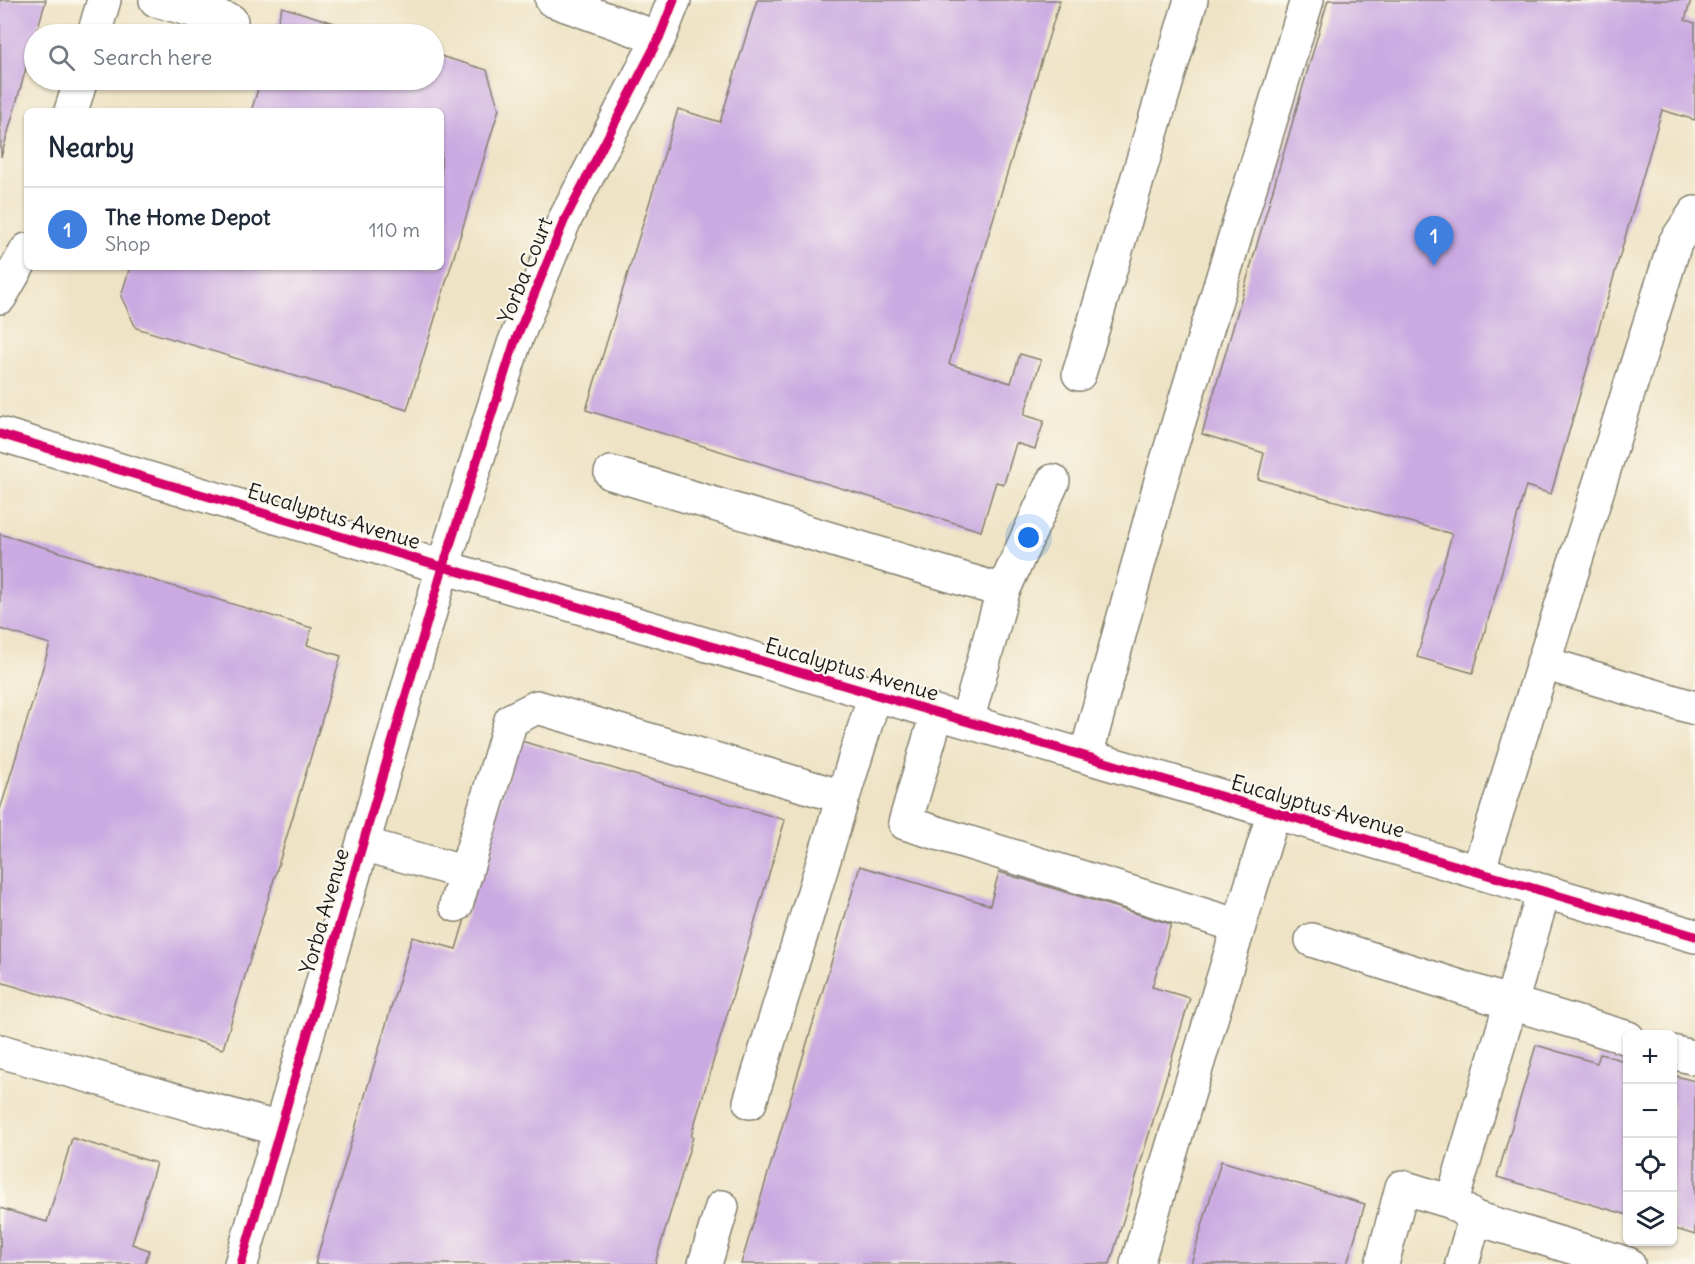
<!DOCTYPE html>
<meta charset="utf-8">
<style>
body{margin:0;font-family:Delius,sans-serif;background:#f6f6f7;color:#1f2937}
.controls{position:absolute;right:18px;bottom:18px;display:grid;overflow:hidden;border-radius:9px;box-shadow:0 2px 4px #0004}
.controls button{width:54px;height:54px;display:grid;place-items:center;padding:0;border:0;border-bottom:2px solid #e0e1e3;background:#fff;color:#1f2937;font:30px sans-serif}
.you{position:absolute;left:1029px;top:538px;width:21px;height:21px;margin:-15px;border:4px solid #fff;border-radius:50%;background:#1a73e8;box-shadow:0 0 0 9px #1a73e833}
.badge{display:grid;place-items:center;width:39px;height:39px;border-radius:50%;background:#2563eb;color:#fff;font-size:20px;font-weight:700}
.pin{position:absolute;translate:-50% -50px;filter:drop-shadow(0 2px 3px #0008)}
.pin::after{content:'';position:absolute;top:32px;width:21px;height:18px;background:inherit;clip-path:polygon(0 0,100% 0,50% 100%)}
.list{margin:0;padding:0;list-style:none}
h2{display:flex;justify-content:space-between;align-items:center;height:78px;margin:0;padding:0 24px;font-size:26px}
h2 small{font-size:20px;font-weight:400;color:#747a83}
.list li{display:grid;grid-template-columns:39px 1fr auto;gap:18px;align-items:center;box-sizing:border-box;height:84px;padding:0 24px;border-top:2px solid #e0e1e3}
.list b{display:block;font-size:22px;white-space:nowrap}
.list p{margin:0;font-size:20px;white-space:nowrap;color:#747a83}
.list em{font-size:20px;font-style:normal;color:#747a83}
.icon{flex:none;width:33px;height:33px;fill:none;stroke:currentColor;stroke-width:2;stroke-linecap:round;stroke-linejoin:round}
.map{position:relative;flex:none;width:1695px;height:1264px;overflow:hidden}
.search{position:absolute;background:#fff;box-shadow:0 2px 4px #0004;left:24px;top:24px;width:420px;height:66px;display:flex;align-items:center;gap:15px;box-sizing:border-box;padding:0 21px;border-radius:33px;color:#747a83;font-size:22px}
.panel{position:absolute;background:#fff;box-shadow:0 2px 4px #0004;left:24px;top:108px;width:420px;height:162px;border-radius:9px}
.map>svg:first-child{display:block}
.building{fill:#cbaae1}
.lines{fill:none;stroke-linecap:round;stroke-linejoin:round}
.minor-casing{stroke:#858070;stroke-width:36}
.minor{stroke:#fff;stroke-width:33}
.cycleway-casing{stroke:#fbf7ec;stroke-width:13}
.cycleway{stroke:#d6006c;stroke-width:9}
.labels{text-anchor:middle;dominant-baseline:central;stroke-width:4.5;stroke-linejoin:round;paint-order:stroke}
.street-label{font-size:21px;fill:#1c1c1c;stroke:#fbf7ec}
</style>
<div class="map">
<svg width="1695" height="1264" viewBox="0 0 1695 1264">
<rect width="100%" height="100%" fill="#fbf7ec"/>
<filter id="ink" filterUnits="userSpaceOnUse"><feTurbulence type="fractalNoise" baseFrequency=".0167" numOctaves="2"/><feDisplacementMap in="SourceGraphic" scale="12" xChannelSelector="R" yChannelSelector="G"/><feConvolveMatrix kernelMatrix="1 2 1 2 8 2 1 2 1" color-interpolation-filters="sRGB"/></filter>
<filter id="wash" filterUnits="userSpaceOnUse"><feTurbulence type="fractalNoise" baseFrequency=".008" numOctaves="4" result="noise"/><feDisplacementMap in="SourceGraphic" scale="24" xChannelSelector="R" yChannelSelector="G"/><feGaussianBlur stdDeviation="1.35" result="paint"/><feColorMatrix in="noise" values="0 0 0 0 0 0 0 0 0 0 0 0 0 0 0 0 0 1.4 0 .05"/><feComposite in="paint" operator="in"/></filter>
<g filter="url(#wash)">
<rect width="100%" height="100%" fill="#eee3c5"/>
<g id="blocks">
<path class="building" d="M0 0H46L36 34H34V40L1 157Z
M757 0H1060L949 364 1011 383 1020 354 1041 360 1024 415 1044 421 1035 449 1016 443 1004 484 996 482 981 531 586 410 678 109 720 122Z
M1328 0H1691L1685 20 1695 23V120L1662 110 1551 494 1526 486 1473 673 1417 657 1452 534 1258 479 1264 453 1202 434Z
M282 7 371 34H274Z
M434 54 487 70 499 109 407 410 136 328 121 296 130 267H441V111H251L261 80H434Z
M0 534 312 628 307 645 341 656 223 1049 0 982V810L50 644 0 629Z
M518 740 785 820 691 1136 693 1137 655 1264H315L412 937 456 949Z
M860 866 990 905 999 872 1171 924 1152 987 1190 998 1110 1264H741Z
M1536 1045 1597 1063 1600 1054 1628 1062V1215L1497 1177Z
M1672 1075 1695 1081V1235L1672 1228Z
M72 1138 156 1163 132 1244 149 1250 145 1264H0V1208L47 1222Z
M1221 1161 1365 1204 1347 1264H1191Z"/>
</g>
</g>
<g filter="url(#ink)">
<use href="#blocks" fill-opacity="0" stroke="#858070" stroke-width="1.5"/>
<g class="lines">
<defs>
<path id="minor" d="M156 0 231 21
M552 0 659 38
M94 34 104 0
M71 111 81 80
M0 297 27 250
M1079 374 1191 0
M0 434 443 567 1695 936
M611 473 1003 591
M1543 663 1695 708
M937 713 905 823 1239 926 1274 812
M967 721 1003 591 1053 481
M1086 756 1162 477 1307 0
M363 844 466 873
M1478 872 1675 243 1695 213
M456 905 511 720 537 707 843 797 875 694
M1312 940 1511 1003 1628 1038
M0 1051 280 1129
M1672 1052 1695 1058
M750 1102 843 797
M1475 1218 1628 1264
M241 1264 443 567 514 344 564 221 659 38 674 0
M705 1264 722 1207
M1137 1264 1239 926
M1382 1264 1402 1187 1452 1202
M1462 1264 1475 1218 1452 1202 1544 891"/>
</defs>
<use href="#minor" class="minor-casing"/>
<use href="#minor" class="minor"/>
<defs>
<path id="cycleway" d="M0 434 443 567 1695 936
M241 1264 443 567 514 344 564 221 659 38 674 0"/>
</defs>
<use href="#cycleway" class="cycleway-casing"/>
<use href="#cycleway" class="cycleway"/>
</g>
</g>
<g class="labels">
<g class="street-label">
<text transform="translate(525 270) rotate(-68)">Yorba Court</text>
<text transform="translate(334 516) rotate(17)">Eucalyptus Avenue</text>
<text transform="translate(852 669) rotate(16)">Eucalyptus Avenue</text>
<text transform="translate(1318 806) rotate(16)">Eucalyptus Avenue</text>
<text transform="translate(324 911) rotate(-74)">Yorba Avenue</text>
</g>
</g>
</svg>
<div class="controls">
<button>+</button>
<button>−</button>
<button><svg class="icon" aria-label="locate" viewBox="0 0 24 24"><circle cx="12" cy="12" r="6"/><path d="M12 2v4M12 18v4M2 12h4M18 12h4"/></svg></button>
<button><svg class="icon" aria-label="layers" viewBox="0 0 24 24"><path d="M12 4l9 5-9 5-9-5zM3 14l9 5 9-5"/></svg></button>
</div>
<div class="you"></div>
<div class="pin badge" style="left:1434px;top:266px;background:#3f7fe0">1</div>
<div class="search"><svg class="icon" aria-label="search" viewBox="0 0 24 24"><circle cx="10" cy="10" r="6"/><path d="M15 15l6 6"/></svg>Search here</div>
<section class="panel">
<h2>Nearby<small></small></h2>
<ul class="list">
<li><span class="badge" style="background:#3f7fe0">1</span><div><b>The Home Depot</b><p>Shop</p></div><em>110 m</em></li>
</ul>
</section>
</div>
